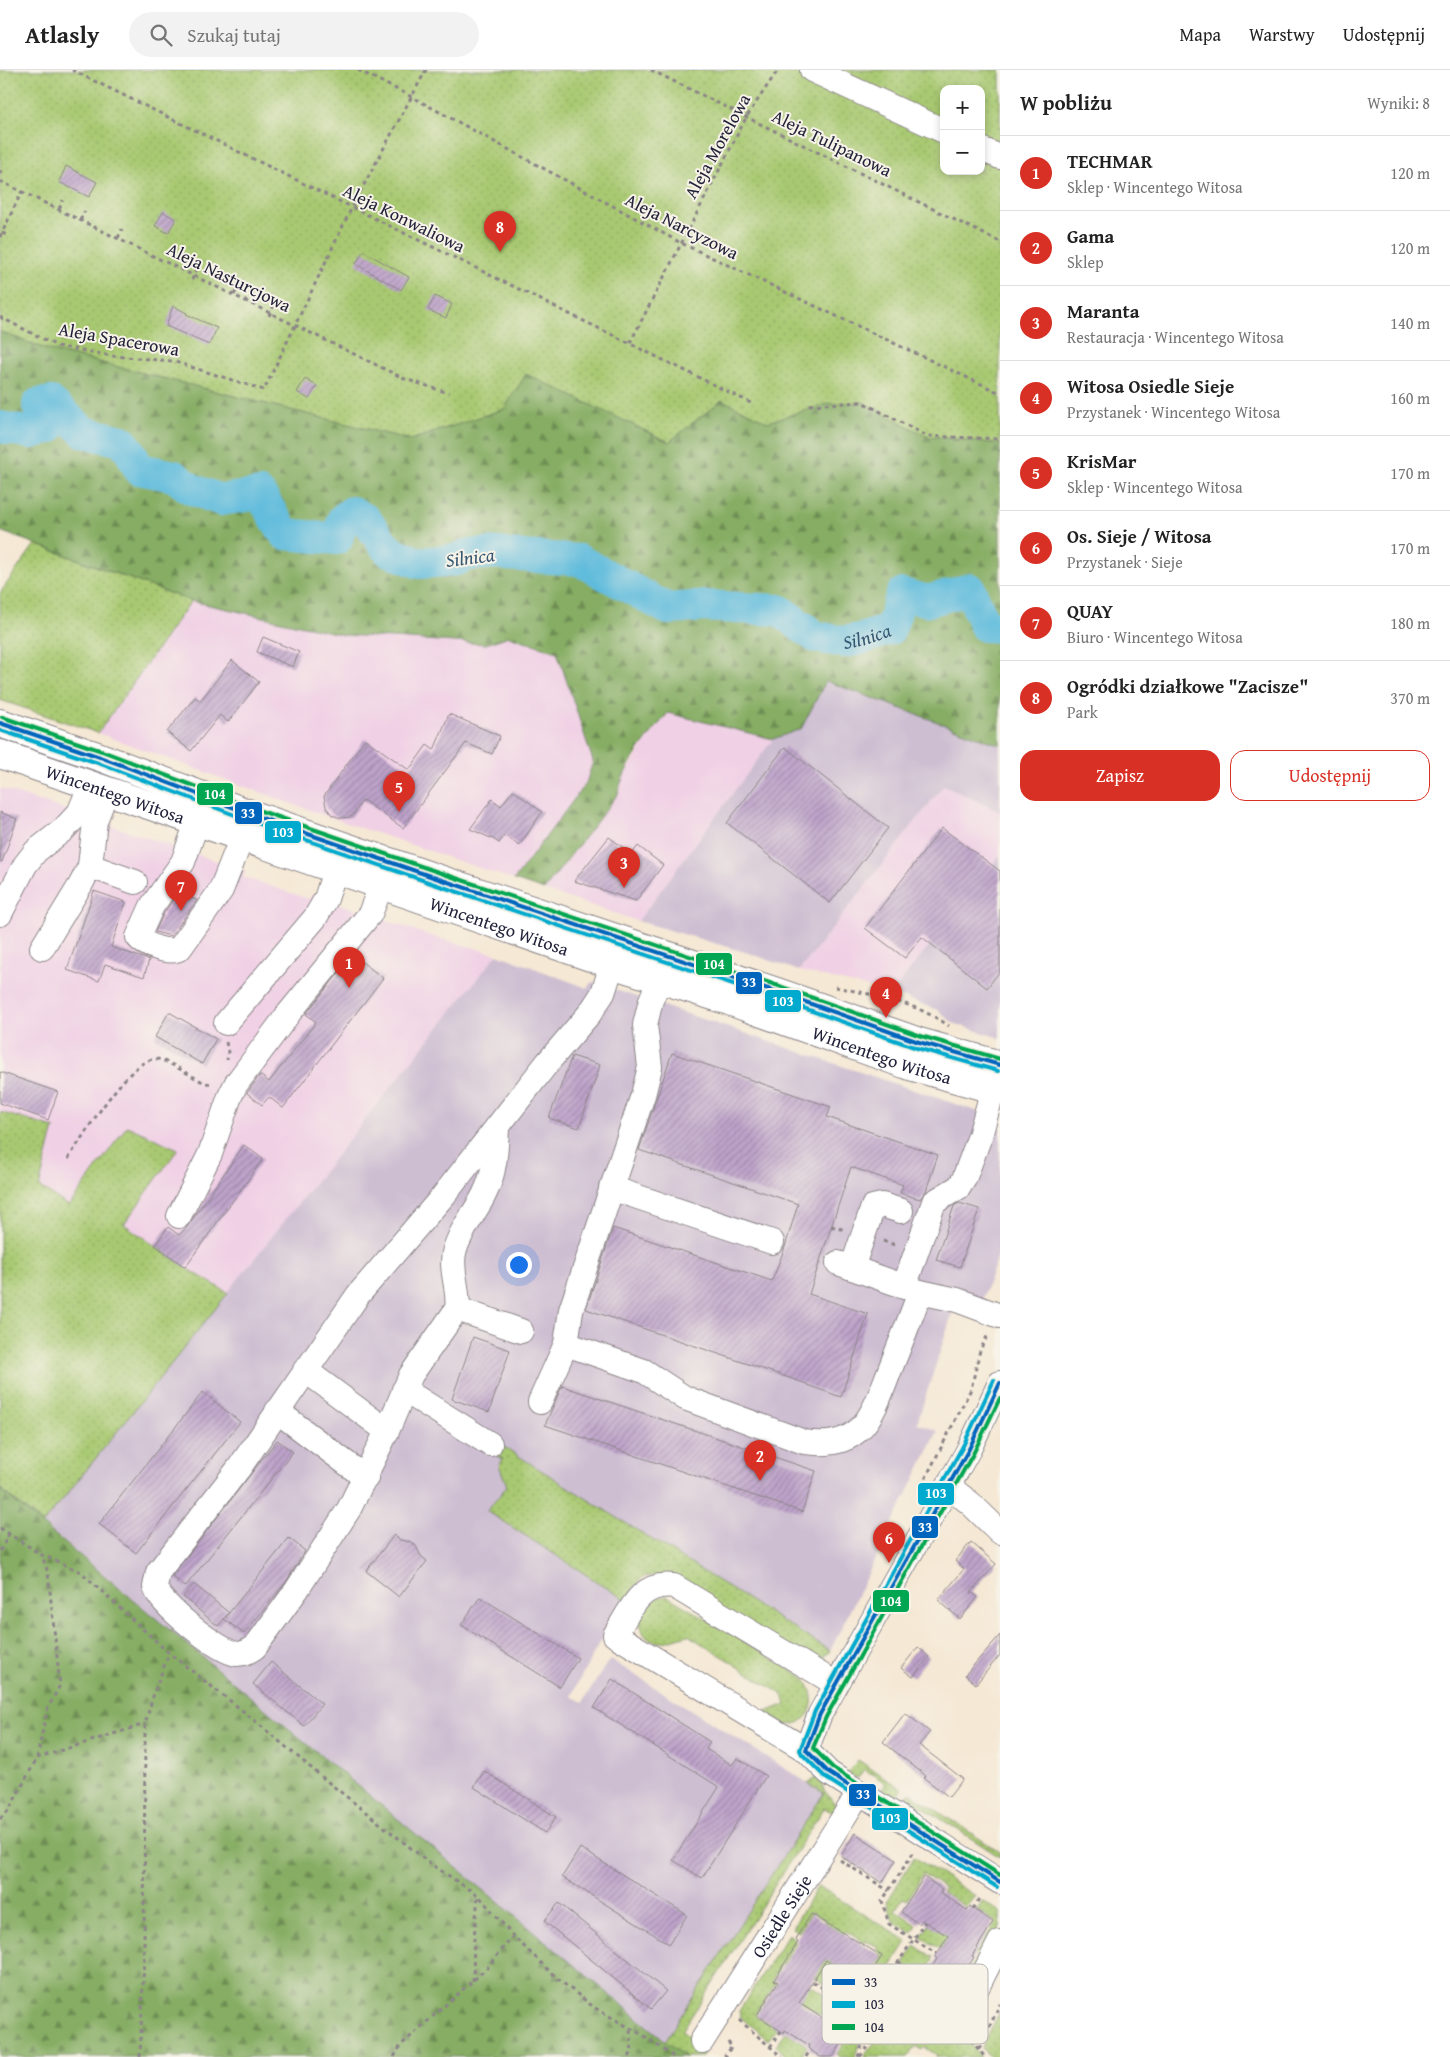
<!DOCTYPE html>
<html lang="pl">
<meta charset="utf-8">
<style>
body{margin:0;font-family:"Gentium Book Plus",serif;background:#f2f2f2;color:#222}
.controls{position:absolute;right:15px;top:15px;display:grid;overflow:hidden;border-radius:10px;box-shadow:0 2px 8px #0003}
.controls button{width:45px;height:45px;display:grid;place-items:center;padding:0;border:0;border-bottom:1px solid #e0e0e0;background:#fff;color:#222;font:25px sans-serif}
.you{position:absolute;left:518px;top:1194px;width:18px;height:18px;margin:-12px;border:4px solid #fff;border-radius:50%;background:#1a73e8;box-shadow:0 0 0 8px #1a73e833}
.badge{display:grid;place-items:center;width:32px;height:32px;border-radius:50%;background:#d93025;color:#fff;font-size:16px;font-weight:700}
.pin{position:absolute;translate:-50% -41px;filter:drop-shadow(0 1px 2px #0008)}
.pin::after{content:'';position:absolute;top:26px;width:18px;height:15px;background:inherit;clip-path:polygon(0 0,100% 0,50% 100%)}
.list{margin:0;padding:0;list-style:none}
h2{display:flex;justify-content:space-between;align-items:center;height:65px;margin:0;padding:0 20px;font-size:21px}
h2 small{font-size:16px;font-weight:400;color:#767676}
.list li{display:grid;grid-template-columns:32px 1fr auto;gap:15px;align-items:center;box-sizing:border-box;height:75px;padding:0 20px;border-top:1px solid #e0e0e0}
.list b{display:block;font-size:19px;white-space:nowrap}
.list p{margin:0;font-size:16px;white-space:nowrap;color:#767676}
.list em{font-size:16px;font-style:normal;color:#767676}
.actions{display:flex;gap:10px;padding:15px 20px}
.actions a{flex:1;padding:11px 0;border:1px solid #d93025;border-radius:15px;text-align:center;font-size:18px;color:#d93025}
.actions .main{background:#d93025;color:#fff}
.icon{flex:none;width:28px;height:28px;fill:none;stroke:currentColor;stroke-width:2;stroke-linecap:round;stroke-linejoin:round}
.map{position:relative;flex:none;width:1000px;height:1987px;overflow:hidden}
header{display:flex;align-items:center;gap:30px;box-sizing:border-box;height:70px;padding:0 25px;background:#fff;border-bottom:1px solid #e0e0e0}
header strong{font-size:24px}
nav{display:flex;gap:28px;margin-inline-start:auto;font-size:18px}
.search{width:350px;height:45px;background:#f2f2f2;display:flex;align-items:center;gap:12px;box-sizing:border-box;padding:0 18px;border-radius:28px;color:#767676;font-size:19px}
main{display:flex}
aside{flex:1;background:#fff}
.map>svg:first-child{display:block}
.built{fill:#f0d0e5}
.industrial{fill:#cebed2}
.grass{fill:url(#grass-dots);stroke:#657656;fill-rule:evenodd}
.forest{fill:url(#forest-firs);stroke:#54684f}
.lines{fill:none;stroke-linecap:round;stroke-linejoin:round}
.river{stroke:#5ebbdc;stroke-width:32}
.building{fill:url(#building-hatch)}
.minor-casing{stroke:#8c8588;stroke-width:26}
.major-casing{stroke:#8c8588;stroke-width:30}
.path{stroke:#8c8588;stroke-width:3;stroke-dasharray:4 4;stroke-linecap:butt}
.minor{stroke:#fff;stroke-width:24}
.major{stroke:#fff;stroke-width:28}
.bus-1-casing{stroke:#f7f3e8;stroke-width:8}
.bus-2-casing{stroke:#f7f3e8;stroke-width:8}
.bus-3-casing{stroke:#f7f3e8;stroke-width:8}
.bus-1{stroke:#0065bd;stroke-width:4}
.bus-2{stroke:#00a9ce;stroke-width:4}
.bus-3{stroke:#00a651;stroke-width:4}
.labels{text-anchor:middle;dominant-baseline:central;stroke-width:4;stroke-linejoin:round;paint-order:stroke}
.street-label{font-size:18px;fill:#22223b;stroke:#f7f3e8}
.water-label{font-size:19px;font-style:italic;fill:#375873;stroke:#f7f3e8}
.key{fill:#f7f3e8;stroke:#b7b4b4;stroke-width:1}
.key-label{font-size:14px;fill:#22223b}
.line-badge{stroke:#f7f3e8;stroke-width:2}
.badge-label{font-size:14px;text-anchor:middle;font-weight:bold;fill:#fff}
</style>
<header>
<strong>Atlasly</strong>
<div class="search"><svg class="icon" aria-label="search" viewBox="0 0 24 24"><circle cx="10" cy="10" r="6"/><path d="M15 15l6 6"/></svg>Szukaj tutaj</div>
<nav><a>Mapa</a><a>Warstwy</a><a>Udostępnij</a></nav>
</header>
<main>
<div class="map">
<svg width="1000" height="1987" viewBox="0 0 1000 1987">
<defs>
<pattern id="grass-dots" width="8" height="8" patternUnits="userSpaceOnUse" patternTransform="scale(1.25)"><rect width="8" height="8" fill="#a8c971"/><path d="M2 2h.1M6 6h.1" fill="none" stroke="#90ac63" stroke-width="1.8" stroke-linecap="round"/></pattern>
<pattern id="forest-firs" width="22" height="20" patternUnits="userSpaceOnUse" patternTransform="scale(1.25)"><rect width="22" height="20" fill="#86ad63"/><path d="M5 1l3.5 6h-7zM16 11l3.5 6h-7z" fill="#6d8c53"/></pattern>
<pattern id="building-hatch" width="6" height="6" patternUnits="userSpaceOnUse" patternTransform="scale(1.25)"><rect width="6" height="6" fill="#bea3ca"/><path d="M-1 1l2-2M0 6l6-6M5 7l2-2" fill="none" stroke="#9a84a5"/></pattern>
</defs>
<rect width="100%" height="100%" fill="#f7f3e8"/>
<filter id="ink" filterUnits="userSpaceOnUse"><feTurbulence type="fractalNoise" baseFrequency=".02" numOctaves="2"/><feDisplacementMap in="SourceGraphic" scale="10" xChannelSelector="R" yChannelSelector="G"/><feConvolveMatrix kernelMatrix="1 2 1 2 8 2 1 2 1" color-interpolation-filters="sRGB"/></filter>
<filter id="wash" filterUnits="userSpaceOnUse"><feTurbulence type="fractalNoise" baseFrequency=".0096" numOctaves="4" result="noise"/><feDisplacementMap in="SourceGraphic" scale="20" xChannelSelector="R" yChannelSelector="G"/><feGaussianBlur stdDeviation="1.12" result="paint"/><feColorMatrix in="noise" values="0 0 0 0 0 0 0 0 0 0 0 0 0 0 0 0 0 1.4 0 .05"/><feComposite in="paint" operator="in"/></filter>
<g filter="url(#wash)">
<rect width="100%" height="100%" fill="#f5e8d4"/>
<path class="built" d="M191 531 344 565 486 574 509 566 557 582 593 691 586 713 514 810 309 740 98 663Z
M668 643 773 669 638 851 544 820 618 724 621 710 649 667Z
M944 715 1000 741V785L892 923 799 901Z
M0 718 246 801 243 807 309 829 312 824 434 867 497 884 228 1223 185 1197 124 1154 178 1079 127 1056 69 1136 39 1117 54 1058 0 1042Z"/>
<path class="industrial" d="M826 610 1000 675V742L944 715 799 901 752 884 638 851 773 669 801 659Z
M1000 785V968L953 953 938 940 892 923Z
M497 884 587 918 592 912 1000 1049V1181L983 1227 986 1232 955 1235 917 1353 938 1361 830 1581 496 1372 490 1381 503 1389 499 1396 507 1416 487 1441 627 1531 596 1579 571 1626 583 1632 607 1593 611 1590 824 1723 665 1971 43 1454Z"/>
<path class="grass" d="M0 0H1000V374L927 366 862 332 827 334 768 352 722 330 669 372 526 305 504 339 411 370 46 279 0 262ZM944 19H981V101H944Z
M35 474 191 531 98 663 0 630V523Z
M0 1042 54 1058 39 1117 69 1136 127 1056 178 1079 124 1154 185 1197 228 1223 43 1454 0 1418Z
M496 1372 830 1581 820 1590 812 1591 659 1505 643 1507 634 1517 627 1531 487 1441 507 1416 499 1395 503 1389 490 1381Z
M667 1526 802 1606C814 1619 818 1641 800 1652 794 1655 787 1655 780 1655L766 1642 786 1634 783 1625 688 1565C679 1567 667 1573 657 1572 644 1571 638 1556 641 1545 643 1539 648 1533 652 1528Z
M858 1690 902 1719 891 1733 880 1723 886 1713 864 1699 858 1708 847 1704Z
M816 1708H819L824 1720 839 1739 838 1742H832L824 1738 682 1961 705 1981 702 1986 703 1987H685L665 1971 824 1723 808 1714Z
M910 1723 1000 1782V1787L907 1727Z
M914 1787 975 1826 966 1837 942 1822 945 1818 923 1804 907 1830 903 1828 895 1840 917 1855 912 1863 893 1851 887 1832Z
M818 1816 906 1870 907 1872 865 1936 860 1937 838 1923 852 1904 866 1913 883 1886 877 1881 879 1878 866 1870 864 1873 846 1861 842 1866 823 1854 825 1850 811 1842 798 1862 792 1858Z
M983 1831 1000 1842V1857L955 1950 930 1931 904 1893 915 1876 933 1887 932 1889 933 1890 925 1904 958 1924 969 1907 966 1905 977 1887 974 1885 996 1852 977 1840Z
M930 1854 949 1866 941 1879 920 1867Z
M788 1864 795 1869 794 1871 796 1872 772 1910 776 1913 755 1945 777 1959 768 1970 740 1947 739 1941Z
M826 1887 843 1898 831 1919 813 1906Z
M807 1915 811 1917 812 1916 861 1947V1967L855 1987H840L837 1984 852 1960 838 1951 835 1954 798 1930Z
M1000 1941V1987H989L982 1978Z
M911 1955C947 1956 959 1958 981 1987H936L937 1985 924 1977 922 1980 915 1976 908 1987H864C878 1966 885 1959 911 1955Z
M786 1962 807 1976 801 1987H787L776 1975Z"/>
<path class="forest" d="M0 262 46 279 411 370 504 339 526 304 669 372 722 330 768 352 827 334 862 332 927 366 1000 374V675L826 611 801 659 773 669 668 643C650 665 623 696 618 724L544 820 514 810 586 713 593 691 557 582 509 566 486 574 344 565 191 531 0 461Z
M0 1419 19 1435 685 1987H0Z"/>
<g class="lines">
<path class="river" id="s1" d="M0 357 31 363 49 358 38 334 51 332 84 362 122 371 130 381 139 399 174 406 191 419 221 430 260 424 285 464 337 469 343 449 352 442 366 450 389 481 419 493 457 490 466 485 499 483 507 485 579 490 668 539 703 536 779 540 816 567 845 572 864 568 890 559 902 524 928 531 970 519 985 556 1000 557"/>
</g>
<g id="blocks">
<path class="building" d="M66 96 97 112 89 127 59 112Z
M163 142 176 149 168 163 155 156Z
M363 181 409 207 401 220 356 194Z
M435 226 452 234 446 248 428 240Z
M173 236 187 243 186 244 217 258 209 275 166 256Z
M305 309 317 316 309 329 297 322Z
M263 567 299 582 293 597 257 582Z
M232 590 259 612 228 652 220 645 191 681 167 662 195 627 200 631Z
M449 644 500 666 492 684 466 673 403 758 363 730 351 747 341 748 332 745 326 737 324 726 365 669 409 700 427 675 434 680Z
M785 677 888 758 830 833 727 753Z
M513 720 542 742 519 776 505 765 499 773 493 769 470 759 492 729 501 736Z
M0 742 17 749 2 792 0 791Z
M942 758 1000 801V901L987 918 922 867 905 888 865 858Z
M609 767 632 784 638 776 663 795 636 831 574 811Z
M94 821 126 832 111 877 149 890 144 907 105 894 99 911 67 900Z
M178 823 197 830 171 866 155 862 164 843Z
M362 892 383 908 283 1038 269 1027 262 1035 247 1023 260 1005 269 1012 316 952 306 944 343 898 347 901 350 898 355 901Z
M169 942 216 969 202 994 155 967Z
M672 983 831 1037 827 1047 938 1085 926 1121 920 1129 900 1123 903 1115 851 1097 809 1224 868 1244 841 1327 807 1315V1314L586 1239 613 1158 772 1211 785 1177 798 1134 639 1080Z
M572 986 600 995 579 1058 549 1048Z
M0 1002 58 1022 48 1050 0 1033Z
M244 1075 263 1089 185 1197 155 1175 168 1157 179 1165 187 1157Z
M959 1133 979 1139 960 1197 936 1190 954 1136Z
M473 1267 510 1280 489 1342 452 1329Z
M562 1316 816 1401 802 1442 545 1355Z
M203 1322 240 1352 136 1483 99 1454Z
M277 1370 293 1382 185 1517 172 1506Z
M394 1465 400 1470 411 1472 416 1476 421 1486 427 1491 399 1527 366 1501Z
M289 1468 305 1481 286 1512 244 1564 224 1549Z
M971 1472 996 1494 971 1522 978 1527 960 1549 938 1530 964 1499 955 1491Z
M194 1514 229 1543 218 1556 183 1527Z
M480 1527 578 1588 560 1617 461 1555Z
M1000 1565V1585L976 1614 965 1605Z
M918 1577 929 1587 913 1607 901 1598Z
M271 1592 322 1634 304 1656 253 1614Z
M612 1609 710 1672 706 1679 732 1695 737 1688 766 1706 702 1808 673 1790 719 1717 594 1638Z
M905 1643 930 1662 919 1675 963 1709 949 1727 924 1708 926 1706 883 1672Z
M484 1701 556 1747 545 1763 474 1717Z
M855 1763 896 1790 882 1813 841 1786Z
M580 1778 687 1845 669 1874 562 1807Z
M924 1807 942 1819 940 1822 967 1840 970 1836 993 1852 972 1886 974 1887 963 1905 966 1908 957 1922 928 1903 937 1889 935 1887 948 1866 922 1850 919 1854 901 1842Z
M559 1833 666 1921 651 1939 544 1851Z
M811 1844 882 1886 866 1911 851 1902 849 1905 826 1890 799 1933 836 1957 838 1953 850 1960 833 1987H820L808 1978 809 1975 785 1960 784 1963 757 1945 778 1912 774 1910 798 1872 796 1870 799 1863Z"/>
</g>
</g>
<g filter="url(#ink)">
<use href="#blocks" fill-opacity="0" stroke="#8c8588" stroke-width="1"/>
<g class="lines">
<defs>
<g id="minor">
<path d="M812 0 944 61"/>
<path d="M981 79 1000 87"/>
<path d="M197 752 183 792 152 836 138 867C143 875 171 885 180 878L221 820 242 767"/>
<path d="M90 796 135 812"/>
<path d="M0 844 25 795 36 781 63 760 79 743 91 715"/>
<path d="M42 878 81 814 90 796 95 751 107 720"/>
<path d="M226 953 315 848 326 829 335 800"/>
<path d="M611 1118 772 1172"/>
<path d="M179 1146 210 1084 230 1026 236 1014 289 943 370 844 381 816"/>
<path d="M838 1193 920 1222 957 1230 1000 1246"/>
<path d="M852 1198 873 1137 882 1135 901 1141"/>
<path d="M904 1217 934 1132 959 1117 964 1109 980 1066 993 1019"/>
<path d="M457 1239C460 1221 450 1201 454 1183 459 1162 475 1143 484 1125 495 1104 496 1081 497 1058"/>
<path d="M566 1274 571 1240 643 1025 650 997 645 955 651 930 660 909"/>
<path d="M305 1300 387 1361 349 1439 296 1521 255 1577C249 1581 245 1584 237 1584 219 1582 159 1534 155 1517L158 1502 239 1398 358 1225 444 1125 548 992 590 943 603 923 612 895"/>
<path d="M404 1320 490 1374"/>
<path d="M540 1332 566 1274 644 1301 685 1328 804 1372C864 1381 873 1343 891 1297 901 1272 911 1247 920 1222"/>
<path d="M277 1341 366 1408"/>
<path d="M387 1361 411 1305 457 1239 521 1261"/>
<path d="M948 1416 970 1433 1000 1462"/>
<path d="M836 1614 674 1516C640 1511 630 1541 615 1565L806 1680 829 1703 1000 1812"/>
<path d="M806 1680 820 1644 969 1379 1000 1313"/>
<path d="M957 1957 1000 1872"/>
<path id="s2" d="M702 1971 859 1723"/>
</g>
<g id="major">
<path d="M0 653 100 687 250 744 433 807 777 922 919 972 1000 995"/>
<path id="s3" d="M0 684 608 893 729 931 910 996 1000 1021"/>
</g>
</defs>
<use href="#minor" class="minor-casing"/>
<use href="#major" class="major-casing"/>
<path class="path" d="M72 0 751 333
M358 0 412 27 681 173 1000 323
M651 0 1000 172
M0 104 2 100
M0 111 405 309 449 323
M59 139 63 130
M80 150 85 141
M2 163 7 165
M0 167 22 121
M118 168 122 159
M192 210 197 197
M234 225 238 217
M269 246 274 235
M0 247 57 276 113 286 172 291 264 320 352 137 426 0
M630 273 747 46 778 0
M809 335 862 332 927 366 1000 369
M835 917C875 925 915 932 949 956
M226 972 228 982 227 990
M68 1089C83 1067 130 986 157 989 169 991 194 1008 205 1013L213 1014
M831 1156 845 1160
M883 1171 898 1176
M918 1423 971 1319 980 1280 989 1263
M0 1458 42 1485 81 1502 169 1583 243 1641 328 1712 431 1794 479 1826 513 1866 558 1909 595 1938 646 1967 674 1987
M0 1481 9 1464
M37 1688 145 1654
M0 1749 9 1740 37 1688 47 1640 60 1615 48 1503 42 1485
M913 1783 882 1831 889 1854 937 1884
M840 1790 889 1821
M973 1839 981 1826
M899 1891 916 1916 942 1944
M473 1911 474 1868 478 1826
M813 1912 887 1958
M832 1924 846 1903
M739 1950 782 1987
M971 1970 985 1987
M770 1977 781 1961
M979 1979 1000 1934
M140 1987 144 1890 145 1654 154 1623 169 1583
M394 1987 401 1975 487 1898 513 1866
M629 1987 632 1982 630 1960
M727 1987 725 1985 732 1977 727 1971
M806 1987 810 1980
M858 1987 864 1969V1944L925 1852
M860 1987C884 1952 897 1950 938 1954"/>
<use href="#minor" class="minor"/>
<use href="#major" class="major"/>
<defs>
<path id="bus-1" d="M0 653 100 687 250 744 433 807 777 922 919 972 1000 995
M1000 1313 969 1379 820 1644 806 1680 829 1703 1000 1812"/>
<path id="bus-2" d="M0 660 98 693 248 750 431 813 775 928 917 978 998 1001
M994 1310 963 1376 815 1641 800 1680 802 1684 826 1708 997 1817"/>
<path id="bus-3" d="M2 647 102 681 252 738 435 801 779 916 921 966 1000 989
M1000 1328 974 1382 826 1647 813 1678 833 1698 1000 1805"/>
</defs>
<use href="#bus-1" class="bus-1-casing"/>
<use href="#bus-2" class="bus-2-casing"/>
<use href="#bus-3" class="bus-3-casing"/>
<use href="#bus-1" class="bus-1"/>
<use href="#bus-2" class="bus-2"/>
<use href="#bus-3" class="bus-3"/>
</g>
</g>
<g class="labels">
<g class="street-label">
<text transform="translate(832 73) rotate(26)">Aleja Tulipanowa</text>
<text transform="translate(717 76) rotate(-61)">Aleja Morelowa</text>
<text transform="translate(404 148) rotate(26)">Aleja Konwaliowa</text>
<text transform="translate(682 156) rotate(27)">Aleja Narcyzowa</text>
<text transform="translate(229 207) rotate(26)">Aleja Nasturcjowa</text>
<text transform="translate(119 269) rotate(10)">Aleja Spacerowa</text>
<text stroke="none"><textPath href="#s3" startOffset="122">Wincentego Witosa</textPath></text>
<text stroke="none"><textPath href="#s3" startOffset="528">Wincentego Witosa</textPath></text>
<text stroke="none"><textPath href="#s3" startOffset="932">Wincentego Witosa</textPath></text>
<text stroke="none"><textPath href="#s2" startOffset="148">Osiedle Sieje</textPath></text>
</g>
<g class="water-label">
<text transform="translate(470 487) rotate(-7)">Silnica</text>
<text stroke="none"><textPath href="#s1" startOffset="1026">Silnica</textPath></text>
</g>
</g>
<rect x="822" y="1894" width="166" height="80" rx="8" class="key"/>
<rect x="832" y="1909" width="23" height="6" fill="#0065bd"/>
<rect x="832" y="1931" width="23" height="7" fill="#00a9ce"/>
<rect x="832" y="1954" width="23" height="6" fill="#00a651"/>
<g class="key-label">
<text x="864" y="1917">33</text>
<text x="864" y="1939">103</text>
<text x="864" y="1962">104</text>
</g>
<g class="line-badge">
<rect x="196" y="712" width="38" height="24" rx="5" fill="#00a651"/>
<rect x="234" y="731" width="29" height="24" rx="5" fill="#0065bd"/>
<rect x="264" y="750" width="38" height="24" rx="5" fill="#00a9ce"/>
<rect x="695" y="882" width="38" height="24" rx="5" fill="#00a651"/>
<rect x="735" y="901" width="28" height="24" rx="5" fill="#0065bd"/>
<rect x="764" y="919" width="38" height="24" rx="5" fill="#00a9ce"/>
<rect x="917" y="1412" width="38" height="24" rx="5" fill="#00a9ce"/>
<rect x="911" y="1445" width="28" height="24" rx="5" fill="#0065bd"/>
<rect x="872" y="1519" width="38" height="24" rx="5" fill="#00a651"/>
<rect x="848" y="1713" width="29" height="24" rx="5" fill="#0065bd"/>
<rect x="871" y="1737" width="38" height="24" rx="5" fill="#00a9ce"/>
</g>
<g class="badge-label">
<text x="215" y="729">104</text>
<text x="248" y="748">33</text>
<text x="283" y="767">103</text>
<text x="714" y="899">104</text>
<text x="749" y="917">33</text>
<text x="783" y="936">103</text>
<text x="936" y="1428">103</text>
<text x="925" y="1462">33</text>
<text x="891" y="1536">104</text>
<text x="863" y="1729">33</text>
<text x="890" y="1753">103</text>
</g>
</svg>
<div class="controls">
<button>+</button>
<button>−</button>
</div>
<div class="you"></div>
<div class="pin badge" style="left:349px;top:918px">1</div>
<div class="pin badge" style="left:760px;top:1411px">2</div>
<div class="pin badge" style="left:624px;top:818px">3</div>
<div class="pin badge" style="left:886px;top:948px">4</div>
<div class="pin badge" style="left:399px;top:742px">5</div>
<div class="pin badge" style="left:889px;top:1493px">6</div>
<div class="pin badge" style="left:181px;top:841px">7</div>
<div class="pin badge" style="left:500px;top:182px">8</div>
</div>
<aside>
<h2>W pobliżu<small>Wyniki: 8</small></h2>
<ul class="list">
<li><span class="badge">1</span><div><b>TECHMAR</b><p>Sklep · Wincentego Witosa</p></div><em>120 m</em></li>
<li><span class="badge">2</span><div><b>Gama</b><p>Sklep</p></div><em>120 m</em></li>
<li><span class="badge">3</span><div><b>Maranta</b><p>Restauracja · Wincentego Witosa</p></div><em>140 m</em></li>
<li><span class="badge">4</span><div><b>Witosa Osiedle Sieje</b><p>Przystanek · Wincentego Witosa</p></div><em>160 m</em></li>
<li><span class="badge">5</span><div><b>KrisMar</b><p>Sklep · Wincentego Witosa</p></div><em>170 m</em></li>
<li><span class="badge">6</span><div><b>Os. Sieje / Witosa</b><p>Przystanek · Sieje</p></div><em>170 m</em></li>
<li><span class="badge">7</span><div><b>QUAY</b><p>Biuro · Wincentego Witosa</p></div><em>180 m</em></li>
<li><span class="badge">8</span><div><b>Ogródki działkowe &quot;Zacisze&quot;</b><p>Park</p></div><em>370 m</em></li>
</ul>
<div class="actions"><a class="main">Zapisz</a><a>Udostępnij</a></div>
</aside>
</main>
